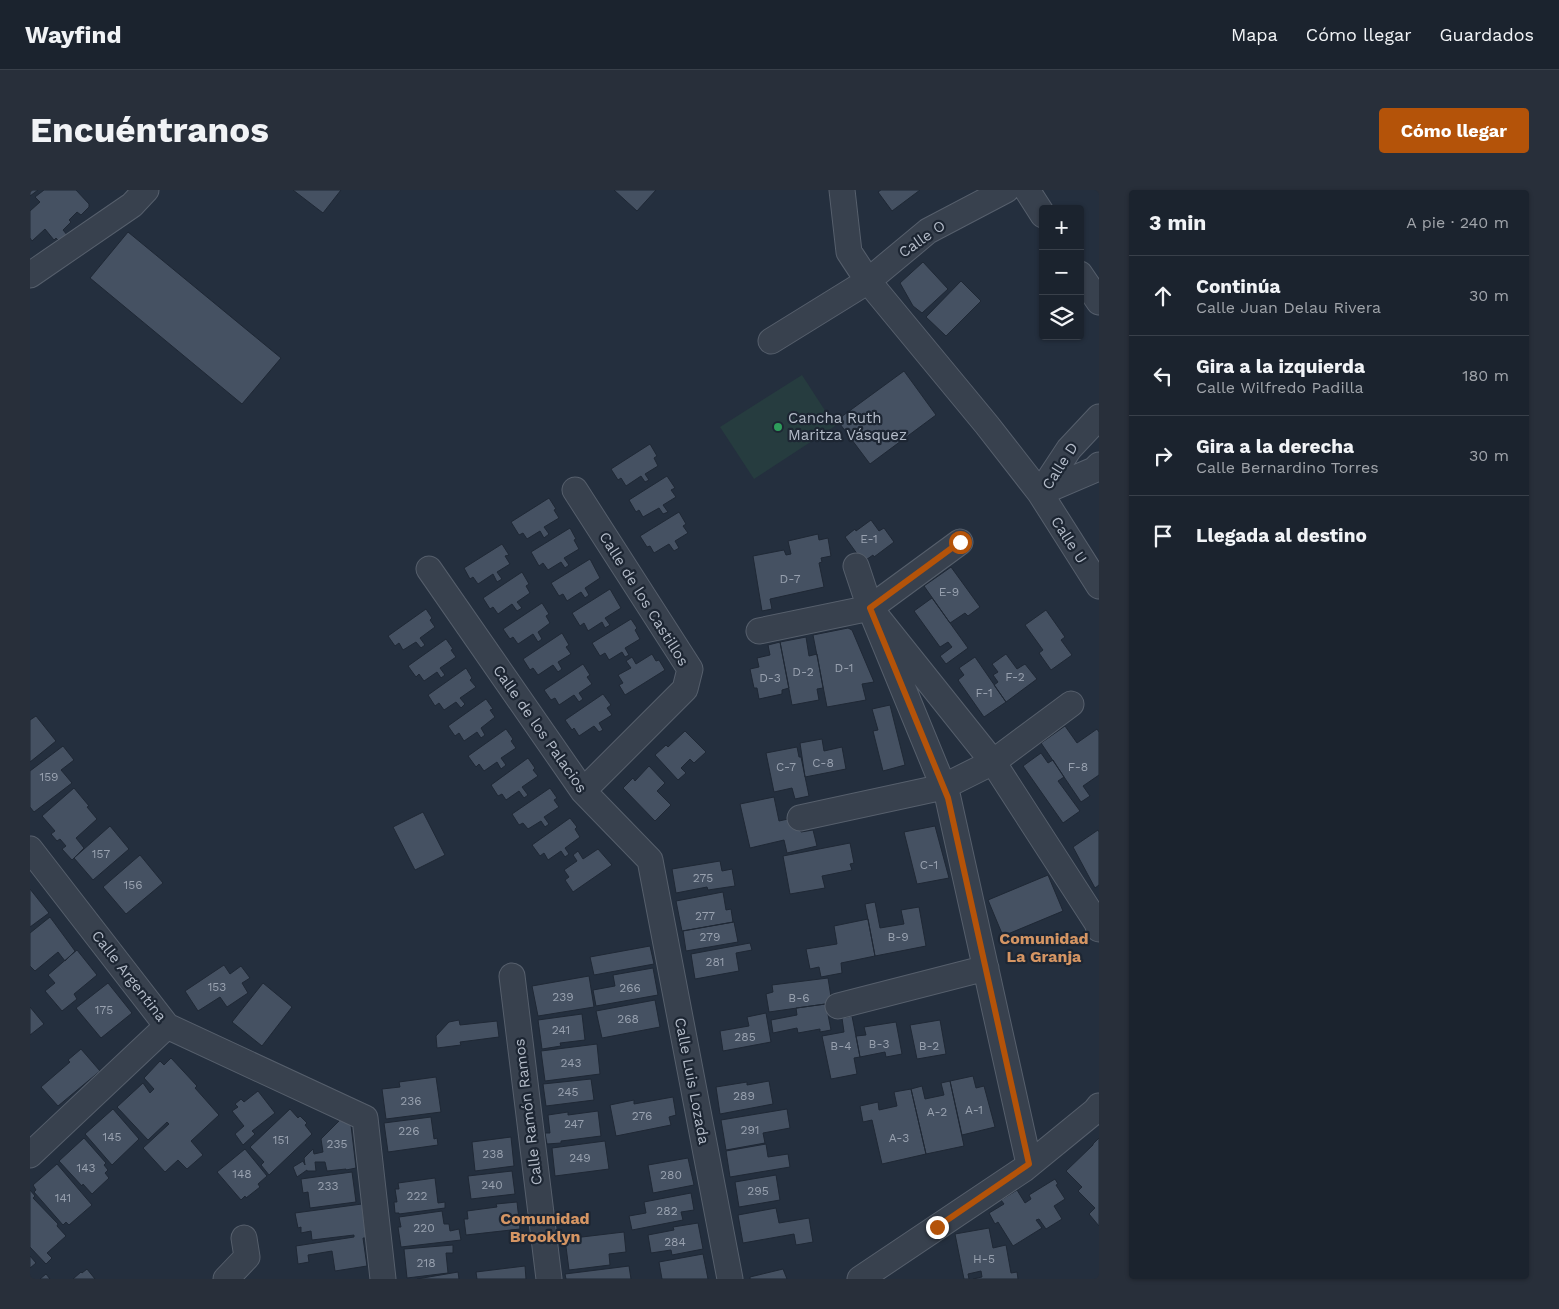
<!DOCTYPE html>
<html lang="es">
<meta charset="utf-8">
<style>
body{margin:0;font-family:"Work Sans",sans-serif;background:#282f3a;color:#f1f3f6}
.controls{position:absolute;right:15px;top:15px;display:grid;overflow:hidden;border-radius:5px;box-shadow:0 1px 4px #0004}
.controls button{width:45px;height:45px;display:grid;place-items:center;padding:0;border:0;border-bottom:1px solid #39404a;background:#1b232e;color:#f1f3f6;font:25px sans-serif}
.stop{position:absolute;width:15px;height:15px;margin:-11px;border:4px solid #b45309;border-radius:50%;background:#fff}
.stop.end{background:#b45309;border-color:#fff;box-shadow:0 1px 5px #0008}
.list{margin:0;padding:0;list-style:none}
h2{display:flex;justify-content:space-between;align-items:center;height:65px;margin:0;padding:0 20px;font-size:21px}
h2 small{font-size:16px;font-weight:400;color:#a0a4aa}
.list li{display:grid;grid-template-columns:32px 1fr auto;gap:15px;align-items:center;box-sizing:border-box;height:80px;padding:0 20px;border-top:1px solid #39404a}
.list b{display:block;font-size:19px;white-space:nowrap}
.list p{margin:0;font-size:16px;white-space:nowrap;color:#a0a4aa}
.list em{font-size:16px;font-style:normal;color:#a0a4aa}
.icon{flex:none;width:28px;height:28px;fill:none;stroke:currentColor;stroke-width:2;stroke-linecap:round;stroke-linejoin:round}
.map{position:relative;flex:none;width:1069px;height:1089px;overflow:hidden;border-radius:5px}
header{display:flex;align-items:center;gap:30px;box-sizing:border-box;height:70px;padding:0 25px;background:#1b232e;border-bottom:1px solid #39404a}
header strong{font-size:24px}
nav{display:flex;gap:28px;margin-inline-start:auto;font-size:18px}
.intro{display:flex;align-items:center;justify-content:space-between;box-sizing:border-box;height:120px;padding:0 30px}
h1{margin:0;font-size:35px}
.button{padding:12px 22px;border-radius:5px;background:#b45309;color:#fff;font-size:18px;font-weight:700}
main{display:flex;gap:30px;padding:0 30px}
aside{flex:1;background:#1b232e;border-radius:5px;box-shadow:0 1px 4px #0004}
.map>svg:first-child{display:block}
.green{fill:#263c3f}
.building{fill:#455162;stroke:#1f2835}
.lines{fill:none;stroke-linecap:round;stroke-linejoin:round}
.minor-casing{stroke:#565f6c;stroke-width:27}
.minor{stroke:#38414e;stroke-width:25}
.route{stroke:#b45309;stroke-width:6}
.leisure-dot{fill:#2e9e5b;stroke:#1d2633;stroke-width:2}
.labels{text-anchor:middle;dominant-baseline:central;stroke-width:4.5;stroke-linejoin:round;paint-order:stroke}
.number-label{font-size:12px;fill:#98a1af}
.street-label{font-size:15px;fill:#b4bcc9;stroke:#1d2633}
.poi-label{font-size:15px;fill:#b4bcc9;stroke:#1d2633;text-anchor:start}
.neighbourhood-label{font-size:16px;font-weight:bold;fill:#d59563;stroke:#1d2633}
</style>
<header>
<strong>Wayfind</strong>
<nav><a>Mapa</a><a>Cómo llegar</a><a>Guardados</a></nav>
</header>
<div class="intro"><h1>Encuéntranos</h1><a class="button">Cómo llegar</a></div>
<main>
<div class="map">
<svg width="1069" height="1089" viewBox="0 0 1069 1089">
<rect width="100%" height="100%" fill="#242f3e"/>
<path class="green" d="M772 185 805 236 724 289 690 237Z"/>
<path class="building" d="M0 0H8L0 6Z
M14 0H46L59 14V17L51 25 47 22 39 30 41 32 33 40 38 46 30 52 26 48 24 50 15 39 2 51 0 48V21L10 12 5 7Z
M263 0H311L293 23Z
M584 0H626L607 21Z
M851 0H890L862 21 848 2Z
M98 42 251 168 212 214 60 88Z
M893 72 918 99 892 123 883 116 870 93Z
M931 91 951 111 916 146 896 127Z
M874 181 906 225 840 274 807 230Z
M620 254 627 266 624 268 628 276 615 284 619 290 615 292 611 286 596 296 591 288 588 290 581 279Z
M637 286 645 298 641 300 646 307 633 315 638 322 633 324 629 318 613 327 609 320 606 322 599 310Z
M519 308 526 319 524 320 529 328 514 337 519 344 514 348 510 341 497 349 493 343 489 345 481 332Z
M649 322 656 334 653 336 658 343 645 351 649 358 644 361 639 354 624 363 620 356 617 357 610 346Z
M841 330 849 341 854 338 864 352 844 367 843 365 833 372 815 347 825 339 826 341Z
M540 338 546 349 544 350 549 359 534 368 539 375 535 378 531 372 518 380 513 373 509 376 501 362Z
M788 344 789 350 798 348 801 366 791 368 792 372 789 373 794 397 740 409 742 419 732 421 723 366 754 360 756 365 761 364 758 351Z
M472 354 479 365 475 366 480 374 467 382 472 389 467 392 463 384 448 394 443 387 440 389 434 378Z
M560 369 570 388 555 398 559 405 555 408 551 402 537 411 533 404 529 406 521 393Z
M921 377 950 417 938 426 935 423 920 433 894 396Z
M492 382 499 394 496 396 500 403 487 412 492 418 487 421 482 414 468 424 463 417 460 419 453 408Z
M580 399 591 418 575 428 580 435 575 438 572 432 558 441 554 433 550 436 542 423Z
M902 408 938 458 916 474 910 466 922 457 918 452 910 457 884 421Z
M512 413 519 424 516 426 520 433 508 442 512 449 508 452 503 444 488 454 483 447 480 449 473 439Z
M396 419 402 428 400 430 405 437 390 448 395 455 391 458 386 452 373 460 369 453 365 456 358 446Z
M1016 420 1035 447 1031 450 1042 465 1021 480 1009 463 1013 460 995 435Z
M601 429 607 438 605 440 610 449 595 458 599 465 595 467 592 462 579 470 575 463 570 466 562 453Z
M818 438 822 440 844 492 832 494 836 510 797 517 783 445Z
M532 443 539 455 536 457 541 464 528 472 532 479 528 482 523 475 508 485 503 478 500 480 493 469Z
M776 447 779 466 787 464 793 498 787 499 789 510 762 515 750 452Z
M416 449 423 459 421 460 426 467 410 478 415 485 411 488 407 482 394 491 389 484 386 487 378 476Z
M750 452 759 498 752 500V504L729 509 727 498H724L720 479 729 477 727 468 740 465 738 455Z
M622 464 626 471 629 470 635 480 595 505 589 495 593 493 588 485 601 478 596 471 602 467 606 474Z
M976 464 987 479 995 474 1007 489 976 512 964 495 968 492 963 485 968 482 962 474Z
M945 467 976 512 954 527 928 490 934 485 929 478Z
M553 474 560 485 557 487 562 494 549 503 553 509 549 512 544 505 529 515 525 508 521 510 514 500Z
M436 478 442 488 440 490 446 497 430 508 435 514 431 518 426 512 414 520 409 513 405 516 398 505Z
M573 504 581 515 577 518 582 525 569 533 573 540 569 542 564 536 549 546 544 538 542 540 535 530Z
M456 509 463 519 460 520 465 527 451 538 455 545 451 548 447 542 434 551 429 543 425 546 418 536Z
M860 515 875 575 853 581 843 541 848 540 842 519Z
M6 526 26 551 0 572V530Z
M1035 536 1047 553 1067 539 1069 542V585L1053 596 1060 606 1051 612 1011 553Z
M476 539 483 549 481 551 486 558 471 568 476 575 471 579 467 572 454 581 449 574 446 577 438 566Z
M655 541 676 562 664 573 660 569 651 578 656 583 648 590 625 565 636 555 638 557Z
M792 549 794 561 812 557 816 579 775 587 770 553Z
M33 556 44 570 31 580 42 593 4 622 0 617V581Z
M767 557 769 567H771L779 606 765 609 762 598 744 602 736 563Z
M1011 563 1018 573 1023 570 1034 587 1028 591 1050 621 1033 633 993 576Z
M498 568 505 578 503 580 508 586 492 597 498 605 494 608 489 601 476 610 472 604 468 606 461 595Z
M619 576 635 593 627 601 641 615 625 631 593 598 603 588 605 591Z
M44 598 59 616 57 617 67 629 46 648 54 658 42 670 32 659 36 656 30 649 27 651 21 644 25 641 12 626Z
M520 598 527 608 524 610 529 617 514 627 519 634 515 637 511 631 498 639 493 633 489 635 482 624Z
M744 607 749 631 767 627 771 642 783 640 787 656 757 663 754 650 720 658 710 614Z
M393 622 415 665 385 680 363 637Z
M540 628 547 637 545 639 550 647 535 658 539 664 535 667 531 661 518 670 514 663 510 666 502 655Z
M80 636 99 659 63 690 44 668Z
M905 636 919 688 887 694 874 642Z
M1068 640 1069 642V695L1065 698 1043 657Z
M820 653 824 673 820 674 822 680 792 686 795 698 760 704 753 666Z
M568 659 582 675 543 702 535 690 539 687 534 680 547 671 543 665 548 661 553 669Z
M110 665 133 693 96 724 73 697Z
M690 671 692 681 702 679 705 696 678 700 677 697 646 703 642 679Z
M1018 685 1033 721 973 746 958 710Z
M0 699 19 723 0 737Z
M693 702 696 720 701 719 703 732 652 741 646 711Z
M845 712 850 738 874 734 871 720 889 717 896 756 845 766 835 714Z
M20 727 45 761 35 771 28 762 5 781 0 776V743Z
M838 729 845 766 811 773 812 783 791 787 789 777 780 779 776 759 807 754 804 736Z
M704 732 708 752 656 761 653 741Z
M720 753 722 760 706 763 709 781 665 789 661 764Z
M620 756 624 774 564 785 560 767Z
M47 760 67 785 44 804 47 809 32 821 15 801 25 793 18 785Z
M194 775 200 784 211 776 220 788 212 793 218 803 197 817 190 807 168 821 155 801Z
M623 778 628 805 566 816 563 800 585 796 583 785Z
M559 786 564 817 508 826 502 796Z
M798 788 802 813 739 822 736 804 743 802 742 795Z
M78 793 102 823 71 848 46 818Z
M233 793 262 817 232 856 202 832Z
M625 810 630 837 572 848 566 821Z
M796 814 801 840 790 842V839L768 843 767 838 743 843 741 830 767 825 766 818Z
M0 817 14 834 0 845Z
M736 823 741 852 693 861 690 841 719 836 717 827Z
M552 824 555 850 530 853 531 856 512 859 508 830Z
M822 826 830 867 824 868 827 884 801 889 792 846 814 842 812 828Z
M429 830 430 835 467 831 469 847 430 852 431 855 407 858 406 846 419 832Z
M910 830 916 864 887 869 880 835Z
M866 832 872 864 856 867 855 862 830 867 826 846 836 845 834 837Z
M567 854 570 884 515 891 511 861Z
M51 859 70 881 28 916 11 897 40 872 38 870Z
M141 868 167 896 165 898 189 925 161 951 173 965 157 979 148 970 135 982 113 958 139 934 137 932 118 950 87 917 113 893 120 903 124 899 114 888 130 871 134 875Z
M943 886 946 898 954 896 965 937 932 945 920 891Z
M406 887 411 922 356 929 352 899 370 897 369 892Z
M561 889 564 910 516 916 513 894Z
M739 891 743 914 690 924 686 897 717 892V895Z
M920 891 934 956 896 964 881 899 892 896 895 909 914 905 911 893Z
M881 899 896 964 852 974 842 930 833 932 830 916 848 912 849 920 867 916 864 902Z
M228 901 245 923 222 941 225 944 213 955 205 944 214 936 202 921 208 917 205 914 211 909 214 912Z
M643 907 646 925 639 927 641 935 586 946 580 915 604 910V914Z
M83 919 109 949 82 975 55 944Z
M260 919 268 928 270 926 277 933 275 935 282 944 239 985 231 975 234 972 220 957Z
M757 919 760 938 733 943 735 953 696 960 691 930Z
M568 921 571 946 531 951V953L517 954 515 943H520L518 925 538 922V925Z
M401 927 404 949 407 948 408 955 358 962 354 933Z
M310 930 321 935 326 978 316 980V979L297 981 295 972H285L286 981H277V980L267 987 263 977 273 971 275 975 274 968 283 959 284 964 293 962 291 949Z
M481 947 484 976 445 981 442 952Z
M54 948 76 973 74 975 78 980 75 983 79 988 62 1004 53 994 52 996 29 971Z
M1069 948V1036L1059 1024 1065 1018 1048 1001 1052 997 1036 981 1063 955V954Z
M575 951 579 979 525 986 522 958Z
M736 954 738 967 758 964 760 977 700 987 696 961Z
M215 959 237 986 228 994 230 997 216 1008 215 1006 211 1010 187 982Z
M658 968 664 995 623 1003 618 975Z
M27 974 62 1015 39 1035 36 1032 33 1035 4 1002 6 1000 3 995Z
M482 981 485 1004 441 1009 438 986Z
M322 982 326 1012 280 1018 278 1002 273 1003 271 989Z
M746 985 750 1010 709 1017 705 992Z
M405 988 408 1013 415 1012V1018L369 1024V1023H365L364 1012H367L365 999H369L368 993Z
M1025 989 1028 994 1026 995 1035 1009 1024 1016 1032 1029 1016 1039 1009 1029 1006 1030 1012 1038 983 1056 968 1032 965 1034 959 1023 974 1014 971 1010 987 1000 995 1013 1001 1009 999 1005Z
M0 1000 5 1006 3 1008 28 1034 27 1036 36 1046 17 1063 22 1068 16 1074 0 1057Z
M661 1003 664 1020 651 1022 653 1030 602 1040 599 1026 616 1023 614 1012Z
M487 1012 490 1039 436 1045 434 1029H438L437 1021 467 1017 466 1014Z
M332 1014 336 1048H333L337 1076 305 1081 302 1061 278 1065 279 1072 268 1074 266 1056 324 1047V1045L282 1050 281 1041 271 1043V1037L268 1038 265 1023Z
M746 1018 749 1033 779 1028 783 1052 766 1055 764 1044 713 1053 708 1025Z
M412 1021 414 1034H419L420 1041 429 1039 431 1050 371 1057 368 1037H371L369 1027Z
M668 1033 673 1059 642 1065 641 1060 621 1063 618 1045 644 1040 643 1037Z
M959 1038 963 1058 976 1055 981 1083 987 1082 988 1089H943L952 1087 951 1081 938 1084 939 1089H934L925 1044Z
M594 1042 596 1062 579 1064 580 1075 539 1080 535 1049Z
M423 1055V1063H416L418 1083 377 1088 374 1059Z
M673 1064 678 1089H632L629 1072Z
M0 1066 6 1073 0 1078Z
M495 1076 496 1089H447L446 1082Z
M599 1076 601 1089H536L535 1084Z
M57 1079 65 1089H43L51 1082 52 1083Z
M753 1079 757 1089H720V1087Z
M428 1082 429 1089H387Z
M16 1084 20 1089H10Z"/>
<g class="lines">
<defs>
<path id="minor" d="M812 0 819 62 838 91 957 235 1010 303 1069 396
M997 0 1013 25
M1050 84 1069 112
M0 85 102 15 116 0
M741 151 838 91 898 41 976 0
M545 300 660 479 655 499 553 601
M1010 303 1039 259 1069 227
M1010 303 1064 280 1069 275
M826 376 840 418 963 572 1067 733 1069 739
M399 379 553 601 620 670 700 1089
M840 418 918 608 999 974
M729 441 840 418 930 352
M770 628 913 597 963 572 1041 514
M0 659 137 836 335 928 353 1089
M482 786 519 1089
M808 816 956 778
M0 965 137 836
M196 1089 217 1067 214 1048
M830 1089 994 979 1065 921 1069 916"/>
</defs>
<use href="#minor" class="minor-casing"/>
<use href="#minor" class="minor"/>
</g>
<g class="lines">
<path class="route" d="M907 1037 999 974 918 608 840 418 930 352"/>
</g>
<circle class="leisure-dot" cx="748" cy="237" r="5"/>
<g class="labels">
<g class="number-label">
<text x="839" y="349">E-1</text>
<text x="760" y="389">D-7</text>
<text x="919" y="402">E-9</text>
<text x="814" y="478">D-1</text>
<text x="773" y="482">D-2</text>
<text x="985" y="487">F-2</text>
<text x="740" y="488">D-3</text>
<text x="954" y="503">F-1</text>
<text x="793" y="573">C-8</text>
<text x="756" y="577">C-7</text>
<text x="1048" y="577">F-8</text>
<text x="19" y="587">159</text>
<text x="71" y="664">157</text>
<text x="899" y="675">C-1</text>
<text x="673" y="688">275</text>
<text x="103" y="695">156</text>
<text x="675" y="726">277</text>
<text x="680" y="747">279</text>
<text x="868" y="747">B-9</text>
<text x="685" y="772">281</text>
<text x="187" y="797">153</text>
<text x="600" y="798">266</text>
<text x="533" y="807">239</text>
<text x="769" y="808">B-6</text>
<text x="74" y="820">175</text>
<text x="598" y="829">268</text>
<text x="531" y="840">241</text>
<text x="715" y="847">285</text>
<text x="849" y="854">B-3</text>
<text x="811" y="856">B-4</text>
<text x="899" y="856">B-2</text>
<text x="541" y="873">243</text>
<text x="538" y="902">245</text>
<text x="714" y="906">289</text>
<text x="381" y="911">236</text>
<text x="944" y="920">A-1</text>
<text x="907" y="922">A-2</text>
<text x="612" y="926">276</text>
<text x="544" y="934">247</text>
<text x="720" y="940">291</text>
<text x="379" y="941">226</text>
<text x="82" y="947">145</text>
<text x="869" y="948">A-3</text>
<text x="251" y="950">151</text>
<text x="307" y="954">235</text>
<text x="463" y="964">238</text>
<text x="550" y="968">249</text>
<text x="56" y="978">143</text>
<text x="212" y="984">148</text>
<text x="641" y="985">280</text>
<text x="462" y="995">240</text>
<text x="298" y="996">233</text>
<text x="728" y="1001">295</text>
<text x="387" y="1006">222</text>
<text x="33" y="1008">141</text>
<text x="637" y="1021">282</text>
<text x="394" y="1038">220</text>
<text x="645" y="1052">284</text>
<text x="954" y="1069">H-5</text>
<text x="396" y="1073">218</text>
</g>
<g class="street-label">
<text transform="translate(892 49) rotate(-35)">Calle O</text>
<text transform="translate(1030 276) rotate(-57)">Calle D</text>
<text transform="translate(1039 350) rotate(57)">Calle U</text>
<text transform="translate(614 409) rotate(58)">Calle de los Castillos</text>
<text transform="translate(510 539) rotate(55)">Calle de los Palacios</text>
<text transform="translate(99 786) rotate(52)">Calle Argentina</text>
<text transform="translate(662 891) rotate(79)">Calle Luis Lozada</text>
<text transform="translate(498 922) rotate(-97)">Calle Ramón Ramos</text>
</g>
<g class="poi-label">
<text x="758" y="228">Cancha Ruth<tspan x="758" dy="17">Maritza Vásquez</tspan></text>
</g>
<g class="neighbourhood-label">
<text x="1014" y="748">Comunidad<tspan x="1014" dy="18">La Granja</tspan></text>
<text x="515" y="1028">Comunidad<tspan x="515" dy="18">Brooklyn</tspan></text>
</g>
</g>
</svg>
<div class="controls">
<button>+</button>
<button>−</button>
<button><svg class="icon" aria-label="layers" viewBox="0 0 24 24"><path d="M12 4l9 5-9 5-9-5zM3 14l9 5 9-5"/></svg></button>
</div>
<div class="stop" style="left:930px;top:352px"></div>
<div class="stop end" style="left:907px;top:1037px"></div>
</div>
<aside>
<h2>3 min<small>A pie · 240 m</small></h2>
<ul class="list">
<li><svg class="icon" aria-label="ahead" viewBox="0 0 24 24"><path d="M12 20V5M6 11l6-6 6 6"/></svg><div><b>Continúa</b><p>Calle Juan Delau Rivera</p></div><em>30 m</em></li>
<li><svg class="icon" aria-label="left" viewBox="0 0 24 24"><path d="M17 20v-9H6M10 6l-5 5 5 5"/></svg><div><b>Gira a la izquierda</b><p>Calle Wilfredo Padilla</p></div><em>180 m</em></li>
<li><svg class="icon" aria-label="right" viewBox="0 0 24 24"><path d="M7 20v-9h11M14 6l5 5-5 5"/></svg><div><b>Gira a la derecha</b><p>Calle Bernardino Torres</p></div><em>30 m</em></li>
<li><svg class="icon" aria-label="arrive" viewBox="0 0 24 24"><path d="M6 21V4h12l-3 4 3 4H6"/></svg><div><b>Llegada al destino</b></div></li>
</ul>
</aside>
</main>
